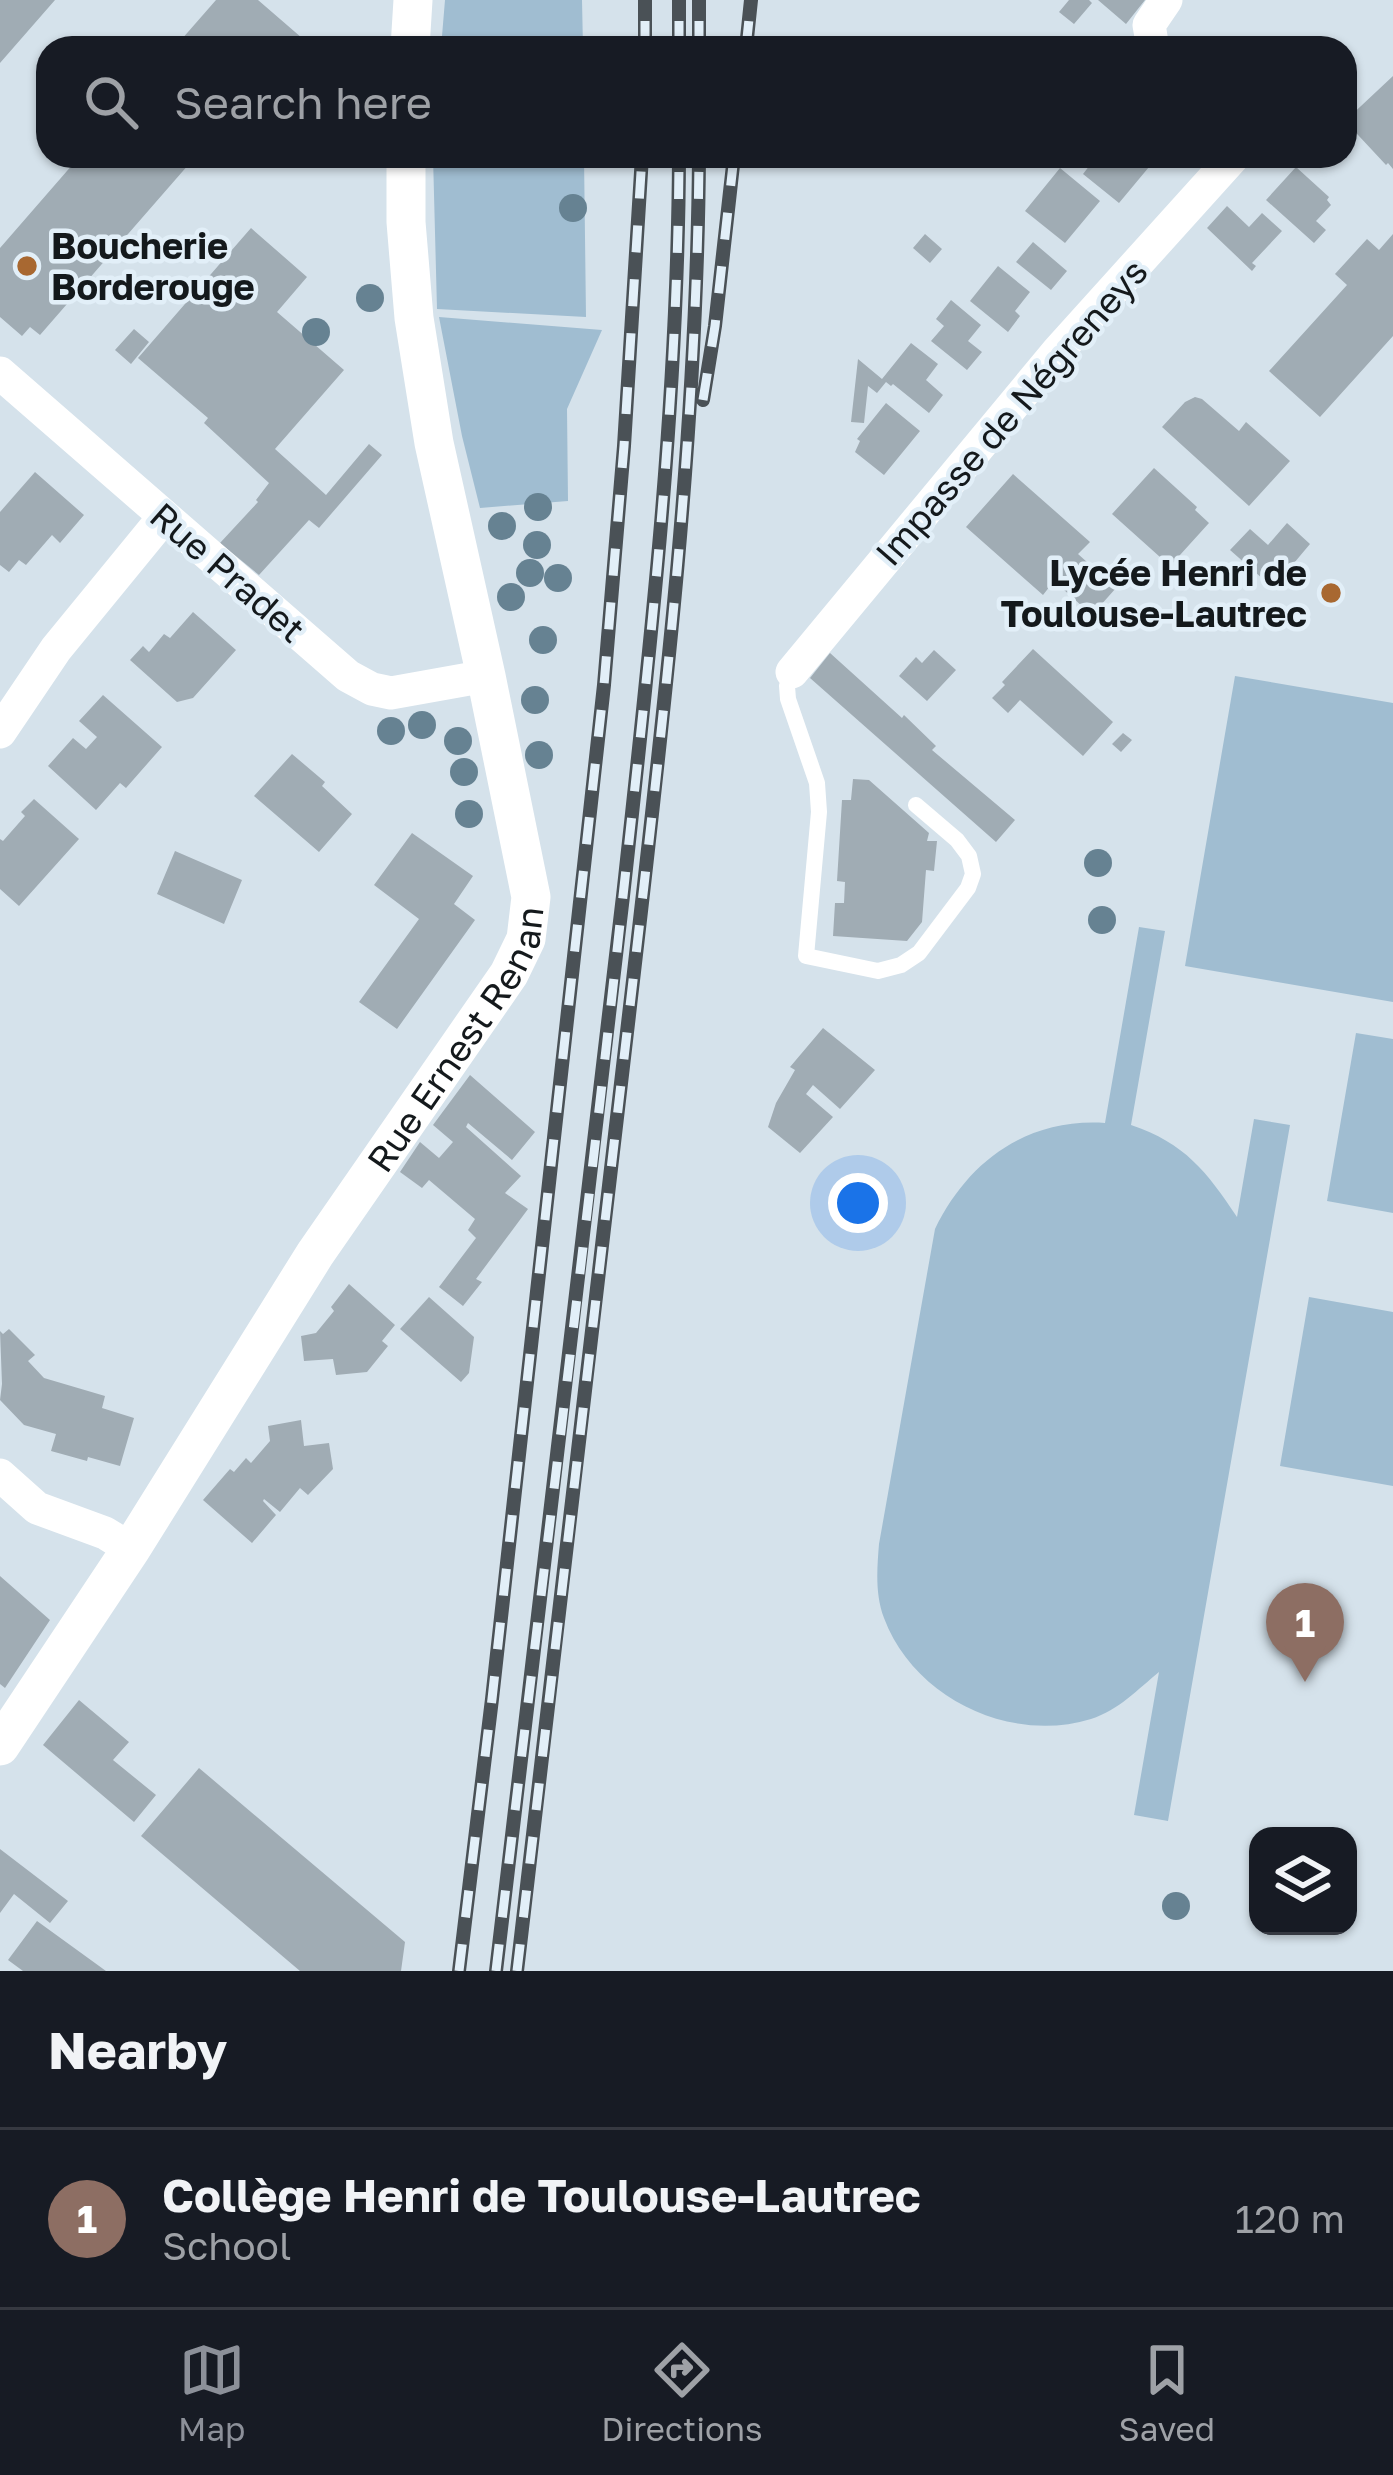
<!DOCTYPE html>
<meta charset="utf-8">
<style>
body{margin:0;font-family:"Golos Text",sans-serif;background:#242831;color:#f1f3f6}
.controls{position:absolute;right:36px;bottom:36px;display:grid;overflow:hidden;border-radius:24px;box-shadow:0 3px 9px #0004}
.controls button{width:108px;height:108px;display:grid;place-items:center;padding:0;border:0;border-bottom:3px solid #363941;background:#171b24;color:#f1f3f6;font:60px sans-serif}
.you{position:absolute;left:858px;top:1203px;width:42px;height:42px;margin:-30px;border:9px solid #fff;border-radius:50%;background:#1a73e8;box-shadow:0 0 0 18px #1a73e833}
.badge{display:grid;place-items:center;width:78px;height:78px;border-radius:50%;background:#8c9099;color:#fff;font-size:39px;font-weight:700}
.pin{position:absolute;translate:-50% -99px;filter:drop-shadow(0 3px 6px #0008)}
.pin::after{content:'';position:absolute;top:63px;width:42px;height:36px;background:inherit;clip-path:polygon(0 0,100% 0,50% 100%)}
.list{margin:0;padding:0;list-style:none}
h2{display:flex;justify-content:space-between;align-items:center;height:156px;margin:0;padding:0 48px;font-size:51px}
h2 small{font-size:39px;font-weight:400;color:#9ea1a6}
.list li{display:grid;grid-template-columns:78px 1fr auto;gap:36px;align-items:center;box-sizing:border-box;height:180px;padding:0 48px;border-top:3px solid #363941}
.list b{display:block;font-size:45px;white-space:nowrap}
.list p{margin:0;font-size:39px;white-space:nowrap;color:#9ea1a6}
.list em{font-size:39px;font-style:normal;color:#9ea1a6}
.icon{flex:none;width:66px;height:66px;fill:none;stroke:currentColor;stroke-width:2;stroke-linecap:round;stroke-linejoin:round}
.map{position:relative;flex:none;width:1393px;height:1971px;overflow:hidden}
.search{position:absolute;background:#171b24;box-shadow:0 3px 9px #0004;left:36px;right:36px;top:36px;height:132px;display:flex;align-items:center;gap:30px;box-sizing:border-box;padding:0 42px;border-radius:36px;color:#9ea1a6;font-size:45px}
.sheet{height:336px;background:#171b24}
nav{display:flex;justify-content:space-around;align-items:center;box-sizing:border-box;height:168px;border-top:3px solid #363941;background:#171b24;font-size:33px;color:#9ea1a6}
nav a{display:grid;justify-items:center;gap:6px}
nav .on{color:#8c9099}
.map>svg:first-child{display:block}
.green{fill:#a0bdd1}
.building{fill:#a0acb4}
.lines{fill:none;stroke-linecap:round;stroke-linejoin:round}
.service{stroke:#fff;stroke-width:16}
.minor{stroke:#fff;stroke-width:33}
.tertiary{stroke:#fff;stroke-width:39}
.rail-casing{stroke:#4a5156;stroke-width:14}
.rail{stroke:#e2eff8;stroke-width:9;stroke-dasharray:27;stroke-linecap:butt}
.tree{fill:#668292}
.poi-dot{fill:#a86831;stroke:#e2eff8;stroke-width:4.5}
.labels{text-anchor:middle;dominant-baseline:central;stroke-width:9;stroke-linejoin:round;paint-order:stroke}
.poi-label{font-size:36px;font-weight:bold;fill:#14191c;stroke:#e2eff8;text-anchor:start}
.street-label{font-size:36px;fill:#14191c;stroke:#e2eff8}
</style>
<div class="map">
<svg width="1393" height="1971" viewBox="0 0 1393 1971">
<rect width="100%" height="100%" fill="#d5e2eb"/>
<path class="green" d="M445 0H582L583 48H441Z
M433 156H584L586 317 437 309Z
M439 317 602 330 567 409 568 501 480 508 462 436Z
M1235 676 1393 703V1002L1185 966Z
M1139 927 1165 931 1131 1125C1185 1143 1207 1172 1237 1217L1254 1119 1290 1125 1168 1821 1134 1815 1159 1672C1138 1689 1119 1710 1091 1719 1010 1744 914 1698 884 1618 875 1594 877 1569 879 1544L935 1229C968 1161 1027 1118 1105 1123Z
M1356 1033 1393 1039V1213L1327 1201Z
M1309 1297 1393 1312V1486L1280 1466Z"/>
<path class="building" d="M0 0H55L0 63Z
M216 0H258L302 38V48H174Z
M1069 0H1089L1092 3 1074 24 1059 12Z
M1098 0H1145L1126 24Z
M1393 76V169L1388 163 1386 165 1345 121Z
M80 156H196L40 335 30 327 22 336 0 317V248Z
M1097 156H1136L1149 167 1119 203 1083 174Z
M1296 167 1329 197 1327 200 1331 205 1316 221 1326 230 1314 243 1266 200Z
M1060 168 1100 201 1065 243 1025 211Z
M1227 206 1249 227 1262 213 1282 231 1252 263 1256 266 1252 271 1207 228Z
M251 228 307 277 277 312 344 370 275 449 326 495 369 444 382 455 319 528 309 520 259 575 220 543 258 502 256 500 269 483 204 423 208 418 138 358Z
M925 234 942 249 930 263 913 248Z
M1393 234V336L1320 417 1269 371 1347 285 1335 274 1367 239 1379 250Z
M1033 242 1067 271 1051 290 1016 262Z
M998 266 1030 292 1015 311 1020 316 1008 332 970 301Z
M951 300 981 325 968 341 982 352 967 370 931 341 944 326 936 319Z
M134 329 149 342 131 364 115 350Z
M911 343 938 364 926 380 943 395 929 413 893 384 891 386 886 382 877 393 868 386 864 423 851 422 858 359 882 379Z
M1195 397 1202 399 1239 431 1246 422 1290 461 1249 506 1162 427 1185 402Z
M886 403 920 431 884 475 855 452 860 441 857 439Z
M1154 468 1197 507 1195 510 1209 523 1170 566 1112 514Z
M35 472 84 515 60 543 52 535 26 565 19 560 9 572 0 565V512Z
M1013 474 1090 542 1078 554 1116 588 1092 615 1054 581 1043 595 966 527Z
M1287 523 1310 544 1273 588 1230 550 1250 529 1268 545Z
M193 612 236 650 193 698 177 702 130 660 143 646 149 652 164 634 170 638Z
M1033 649 1113 722 1083 756 1020 700 1008 713 992 698 1005 685 1002 682Z
M934 650 956 670 927 701 899 676 916 657 922 663Z
M830 653 902 718 904 715 936 746 932 750 1015 820 996 842 810 678Z
M103 695 162 747 126 788 120 783 96 810 48 766 73 738 86 749 97 737 79 721Z
M1123 733 1132 740 1121 752 1112 744Z
M292 754 325 782 322 786 352 814 319 852 254 796Z
M853 779 869 780 929 833 927 841H937L934 871 926 870 922 922 907 941 833 936 835 903H844L845 882 837 881 842 800H851Z
M34 799 79 839 19 906 0 889V839L3 841 25 816 21 812Z
M412 833 473 876 454 904 475 920 397 1029 359 1002 419 919 374 885Z
M175 851 242 880 224 924 157 894Z
M823 1028 875 1070 840 1109 813 1085 806 1094 833 1117 800 1153 768 1127 776 1103 795 1070 790 1067Z
M470 1075 535 1132 512 1160 468 1123 466 1127 521 1176 505 1193 528 1209 476 1279 482 1282 463 1306 439 1287 476 1238 468 1230 475 1219 429 1180 422 1188 400 1172 420 1142 439 1158 453 1142 433 1125Z
M349 1284 395 1325 382 1341 388 1346 367 1372 336 1375 333 1359 304 1361 301 1336 316 1333 334 1311 331 1307Z
M429 1297 474 1337 469 1373 461 1382 400 1329Z
M9 1329 35 1355 28 1361 44 1378 105 1396 102 1408 134 1418 120 1466 88 1457 87 1461 51 1451 56 1434 24 1425 0 1400 2 1384 0 1331 3 1334Z
M301 1420 304 1446 329 1443 333 1469 308 1495 300 1488 280 1512 264 1499 263 1501 276 1515 252 1543 203 1500 230 1469 234 1472 246 1458 251 1463 270 1441 268 1426Z
M0 1576 50 1620 5 1688 0 1684Z
M79 1700 129 1742 113 1760 156 1795 134 1822 43 1745Z
M199 1768 405 1942 401 1971H300L141 1836Z
M0 1849 68 1901 50 1923 14 1894 0 1913Z
M37 1921 106 1971H23L8 1960Z"/>
<g class="lines">
<path class="service" d="M792 672 787 686 788 699 817 783 819 812 806 956 878 971 901 965 919 953 968 888 973 874 969 856 957 840 916 805"/>
<path class="minor" d="M1153 48 1149 25 1166 0
M0 373 348 676 372 689 391 693 486 676
M792 672 1058 351 1234 156
M0 732 56 649 164 517
M0 1475 37 1508 105 1533 131 1549"/>
<g class="tertiary">
<path d="M410 48 413 0"/>
<path id="s1" d="M0 1746 131 1549 315 1254 509 974 526 939 531 897 486 676 434 443 414 318 406 222V156"/>
</g>
<defs>
<path id="rail" d="M645 48V0
M679 48V0
M699 48V0
M746 48 751 0
M703 400 715 326 734 156
M459 1971 492 1699 604 685 624 446 642 156
M496 1971C538 1613 584 1255 623 896 650 651 678 403 679 156
M517 1971C555 1652 592 1333 629 1015 662 730 697 443 699 156"/>
</defs>
<use href="#rail" class="rail-casing"/>
<use href="#rail" class="rail"/>
</g>
<g class="tree">
<circle cx="573" cy="208" r="14"/>
<circle cx="370" cy="298" r="14"/>
<circle cx="316" cy="332" r="14"/>
<circle cx="538" cy="507" r="14"/>
<circle cx="502" cy="526" r="14"/>
<circle cx="537" cy="545" r="14"/>
<circle cx="530" cy="573" r="14"/>
<circle cx="558" cy="578" r="14"/>
<circle cx="511" cy="597" r="14"/>
<circle cx="543" cy="640" r="14"/>
<circle cx="535" cy="700" r="14"/>
<circle cx="422" cy="725" r="14"/>
<circle cx="391" cy="731" r="14"/>
<circle cx="458" cy="741" r="14"/>
<circle cx="539" cy="755" r="14"/>
<circle cx="464" cy="772" r="14"/>
<circle cx="469" cy="814" r="14"/>
<circle cx="1098" cy="863" r="14"/>
<circle cx="1102" cy="920" r="14"/>
<circle cx="1176" cy="1906" r="14"/>
</g>
<g class="poi-dot">
<circle cx="27" cy="266" r="12"/>
<circle cx="1331" cy="593" r="12"/>
</g>
<g class="labels">
<g class="poi-label">
<text x="51" y="245">Boucherie<tspan x="51" dy="41">Borderouge</tspan></text>
<text x="1307" y="572" text-anchor="end">Lycée Henri de<tspan x="1307" dy="41">Toulouse-Lautrec</tspan></text>
</g>
<g class="street-label">
<text transform="translate(1011 412) rotate(-49)">Impasse de Négreneys</text>
<text transform="translate(228 572) rotate(41)">Rue Pradet</text>
<text stroke="none"><textPath href="#s1" startOffset="843">Rue Ernest Renan</textPath></text>
</g>
</g>
</svg>
<div class="controls">
<button><svg class="icon" aria-label="layers" viewBox="0 0 24 24"><path d="M12 4l9 5-9 5-9-5zM3 14l9 5 9-5"/></svg></button>
</div>
<div class="you"></div>
<div class="pin badge" style="left:1305px;top:1682px;background:#8d6e63">1</div>
<div class="search"><svg class="icon" aria-label="search" viewBox="0 0 24 24"><circle cx="10" cy="10" r="6"/><path d="M15 15l6 6"/></svg>Search here</div>
</div>
<section class="sheet">
<h2>Nearby<small></small></h2>
<ul class="list">
<li><span class="badge" style="background:#8d6e63">1</span><div><b>Collège Henri de Toulouse-Lautrec</b><p>School</p></div><em>120 m</em></li>
</ul>
</section>
<nav>
<a class="on"><svg class="icon" aria-label="map" viewBox="0 0 24 24"><path d="M3 6l6-2 6 2 6-2v14l-6 2-6-2-6 2zM9 4v14M15 6v14"/></svg>Map</a>
<a><svg class="icon" aria-label="directions" viewBox="0 0 24 24"><path d="M12 3l9 9-9 9-9-9zM9 14v-3h6M13 9l2 2-2 2"/></svg>Directions</a>
<a><svg class="icon" aria-label="saved" viewBox="0 0 24 24"><path d="M7 4h10v16l-5-4-5 4z"/></svg>Saved</a>
</nav>
